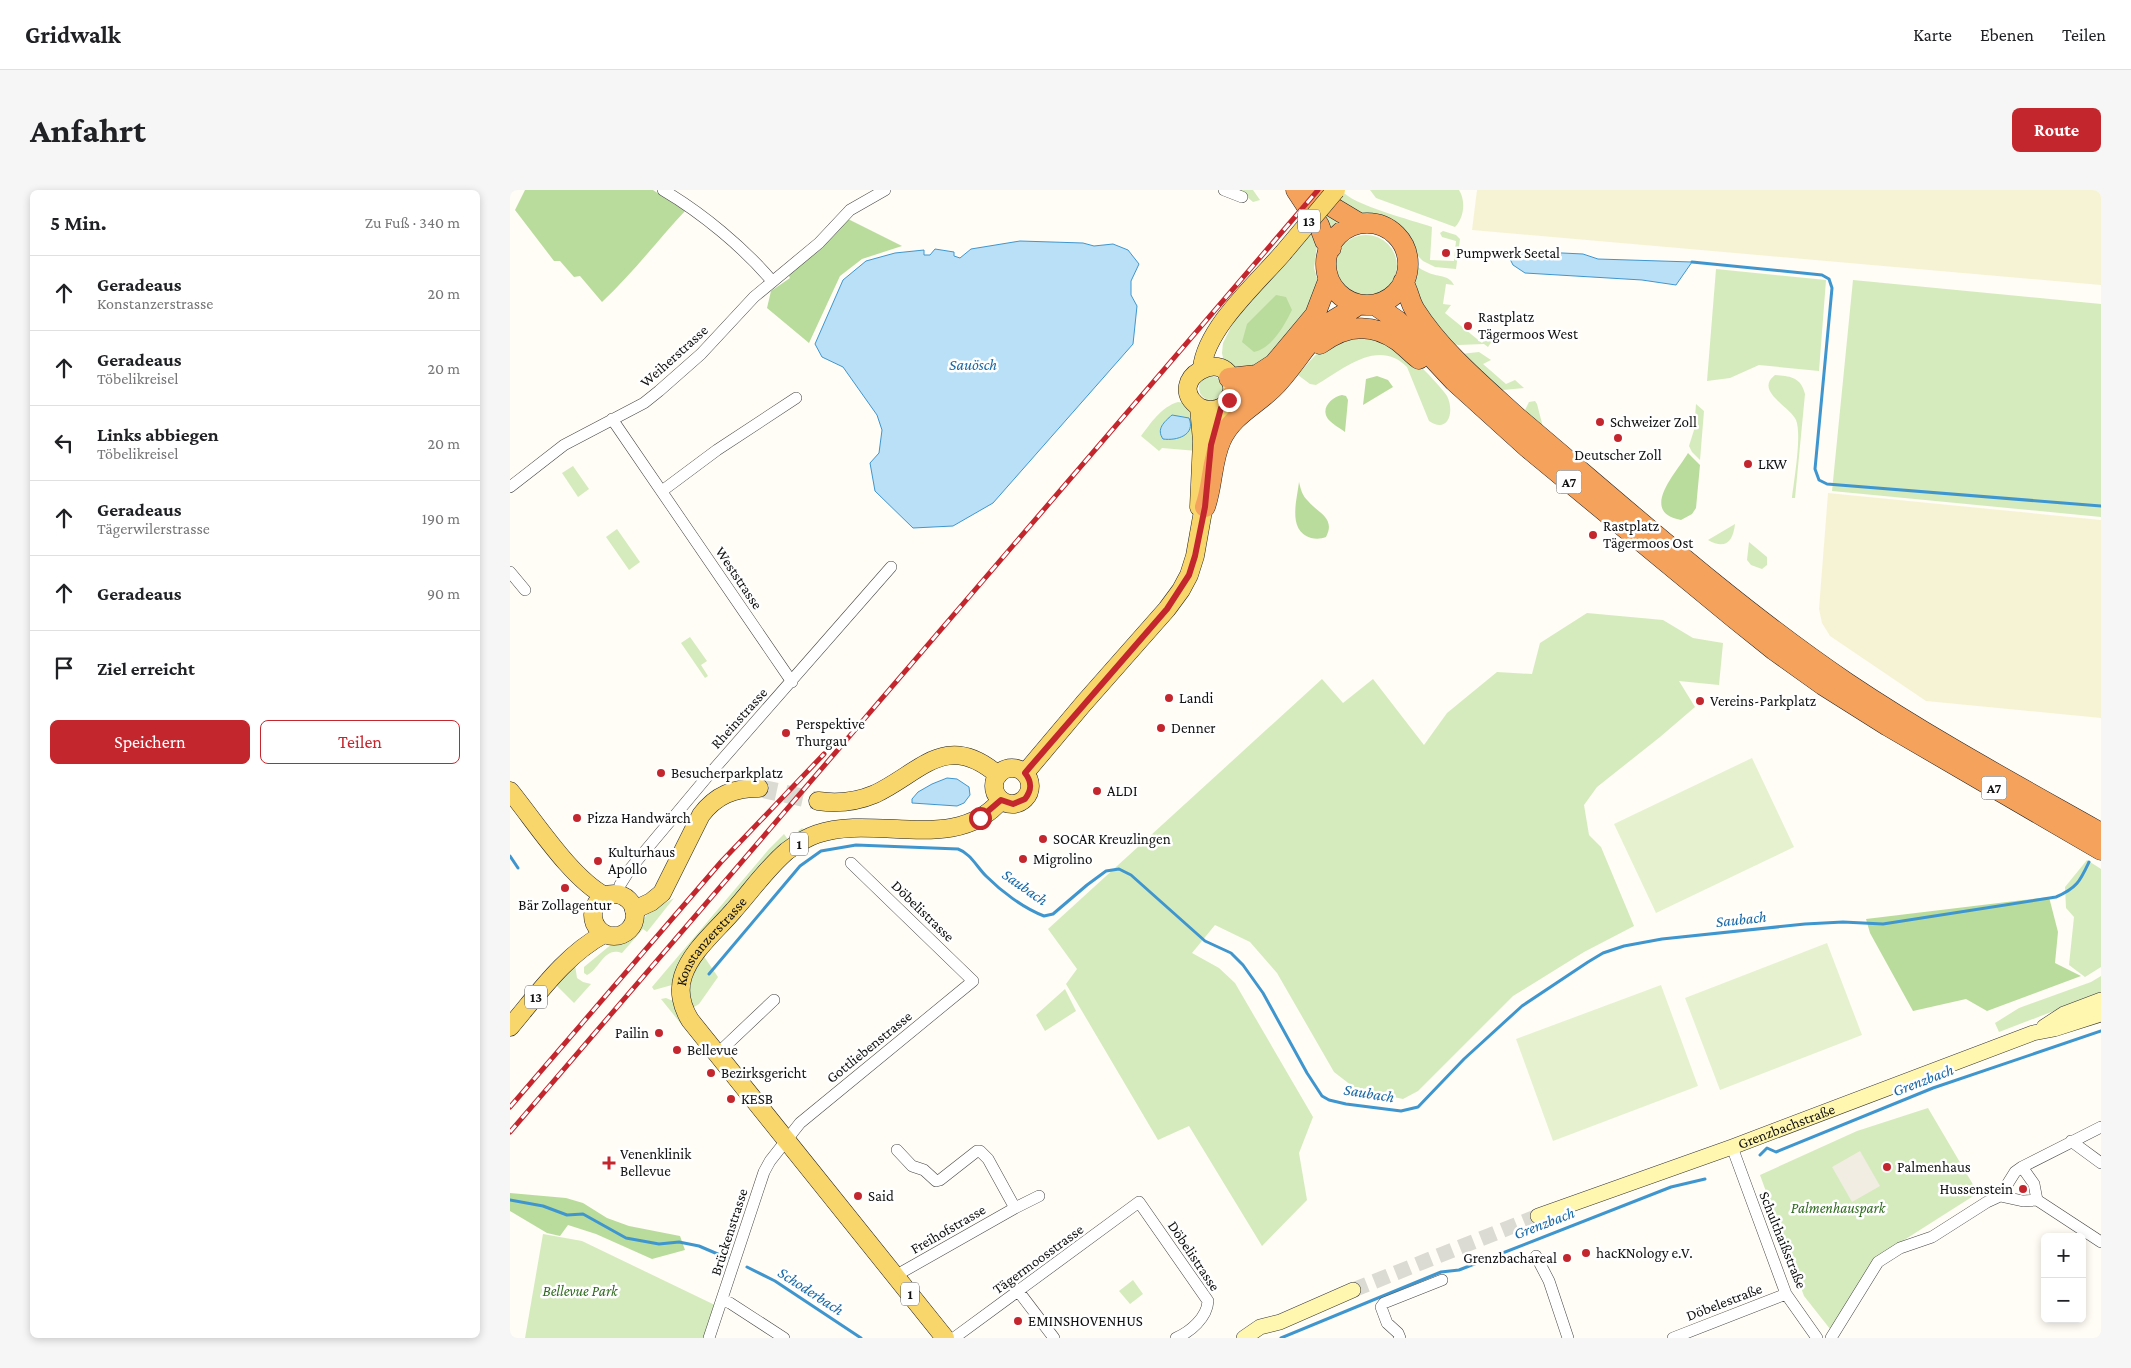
<!DOCTYPE html>
<html lang="de">
<meta charset="utf-8">
<style>
body{margin:0;font-family:"Crimson Pro",serif;background:#f6f6f6;color:#202124}
.controls{position:absolute;right:15px;bottom:15px;display:grid;overflow:hidden;border-radius:8px;box-shadow:0 2px 8px #0003}
.controls button{width:45px;height:45px;display:grid;place-items:center;padding:0;border:0;border-bottom:1px solid #e0e0e0;background:#fff;color:#202124;font:25px sans-serif}
.stop{position:absolute;width:15px;height:15px;margin:-11px;border:4px solid #c4262e;border-radius:50%;background:#fff}
.stop.end{background:#c4262e;border-color:#fff;box-shadow:0 1px 5px #0008}
.list{margin:0;padding:0;list-style:none}
h2{display:flex;justify-content:space-between;align-items:center;height:65px;margin:0;padding:0 20px;font-size:21px}
h2 small{font-size:16px;font-weight:400;color:#757577}
.list li{display:grid;grid-template-columns:32px 1fr auto;gap:15px;align-items:center;box-sizing:border-box;height:75px;padding:0 20px;border-top:1px solid #e0e0e0}
.list b{display:block;font-size:19px;white-space:nowrap}
.list p{margin:0;font-size:16px;white-space:nowrap;color:#757577}
.list em{font-size:16px;font-style:normal;color:#757577}
.actions{display:flex;gap:10px;padding:15px 20px}
.actions a{flex:1;padding:11px 0;border:1px solid #c4262e;border-radius:8px;text-align:center;font-size:18px;color:#c4262e}
.actions .main{background:#c4262e;color:#fff}
.icon{flex:none;width:28px;height:28px;fill:none;stroke:currentColor;stroke-width:2;stroke-linecap:round;stroke-linejoin:round}
.map{position:relative;flex:none;width:1591px;height:1148px;overflow:hidden;border-radius:8px}
header{display:flex;align-items:center;gap:30px;box-sizing:border-box;height:70px;padding:0 25px;background:#fff;border-bottom:1px solid #e0e0e0}
header strong{font-size:24px}
nav{display:flex;gap:28px;margin-inline-start:auto;font-size:18px}
.intro{display:flex;align-items:center;justify-content:space-between;box-sizing:border-box;height:120px;padding:0 30px}
h1{margin:0;font-size:35px}
.button{padding:12px 22px;border-radius:8px;background:#c4262e;color:#fff;font-size:18px;font-weight:700}
main{display:flex;gap:30px;padding:0 30px}
aside{flex:1;background:#fff;border-radius:8px;box-shadow:0 2px 8px #0003}
.map>svg:first-child{display:block}
.farmland{fill:#f6f3d4}
.green{fill:#d5ebbd}
.forest{fill:#b9dc9c}
.pitch{fill:#e6f2cf}
.plaza{fill:#f1ede2}
.water{fill:#b9e0f7;stroke:#3f96cf}
.lines{fill:none;stroke-linecap:round;stroke-linejoin:round}
.stream{stroke:#3f96cf;stroke-width:3}
.secondary-tunnel{stroke:#dbdad3;stroke-width:15;stroke-dasharray:15 8;stroke-linecap:butt}
.primary-tunnel{stroke:#dbdad3;stroke-width:18;stroke-dasharray:18 9;stroke-linecap:butt}
.street-casing{stroke:#444;stroke-width:12}
.secondary-casing{stroke:#333;stroke-width:16}
.primary-casing{stroke:#222;stroke-width:19}
.highway-casing{stroke:#222;stroke-width:21}
.street{stroke:#fff;stroke-width:11}
.secondary{stroke:#fff6b0;stroke-width:15}
.primary{stroke:#f9d66b;stroke-width:18}
.highway{stroke:#f5a25d;stroke-width:20}
.rail-casing{stroke:#c4262e;stroke-width:5}
.rail{stroke:#fff;stroke-width:3;stroke-dasharray:9;stroke-linecap:butt}
.primary-bridge-casing{stroke:#222;stroke-width:19;stroke-linecap:butt}
.primary-bridge{stroke:#f9d66b;stroke-width:18}
.route{stroke:#c4262e;stroke-width:6}
.poi-dot{fill:#c4262e;stroke:#fff;stroke-width:2}
.labels{text-anchor:middle;dominant-baseline:central;stroke-width:5;stroke-linejoin:round;paint-order:stroke}
.shield{fill:#fff;stroke:#585858;stroke-width:1}
.shield-label{font-size:14px;font-weight:bold;fill:#111}
.poi-label{font-size:15px;fill:#111;stroke:#fff;text-anchor:start}
.street-label{font-size:15px;fill:#111;stroke:#fff}
.park-label{font-size:15px;font-style:italic;fill:#2f6b1f;stroke:#fff}
.water-label{font-size:16px;font-style:italic;fill:#1768a6;stroke:#fff}
</style>
<header>
<strong>Gridwalk</strong>
<nav><a>Karte</a><a>Ebenen</a><a>Teilen</a></nav>
</header>
<div class="intro"><h1>Anfahrt</h1><a class="button">Route</a></div>
<main>
<aside>
<h2>5 Min.<small>Zu Fuß · 340 m</small></h2>
<ul class="list">
<li><svg class="icon" aria-label="ahead" viewBox="0 0 24 24"><path d="M12 20V5M6 11l6-6 6 6"/></svg><div><b>Geradeaus</b><p>Konstanzerstrasse</p></div><em>20 m</em></li>
<li><svg class="icon" aria-label="ahead" viewBox="0 0 24 24"><path d="M12 20V5M6 11l6-6 6 6"/></svg><div><b>Geradeaus</b><p>Töbelikreisel</p></div><em>20 m</em></li>
<li><svg class="icon" aria-label="left" viewBox="0 0 24 24"><path d="M17 20v-9H6M10 6l-5 5 5 5"/></svg><div><b>Links abbiegen</b><p>Töbelikreisel</p></div><em>20 m</em></li>
<li><svg class="icon" aria-label="ahead" viewBox="0 0 24 24"><path d="M12 20V5M6 11l6-6 6 6"/></svg><div><b>Geradeaus</b><p>Tägerwilerstrasse</p></div><em>190 m</em></li>
<li><svg class="icon" aria-label="ahead" viewBox="0 0 24 24"><path d="M12 20V5M6 11l6-6 6 6"/></svg><div><b>Geradeaus</b></div><em>90 m</em></li>
<li><svg class="icon" aria-label="arrive" viewBox="0 0 24 24"><path d="M6 21V4h12l-3 4 3 4H6"/></svg><div><b>Ziel erreicht</b></div></li>
</ul>
<div class="actions"><a class="main">Speichern</a><a>Teilen</a></div>
</aside>
<div class="map">
<svg width="1591" height="1148" viewBox="0 0 1591 1148">
<rect width="100%" height="100%" fill="#fffdf5"/>
<path class="farmland" d="M967 0H1591V95L962 40Z
M1318 303 1591 330V528L1416 511 1320 446 1312 433 1309 419Z"/>
<path class="green" d="M729 0H743L750 10 743 12Z
M800 0 836 34 823 45Z
M831 0C842 15 902 30 922 37L920 70 944 71 946 51 932 47 930 43 933 41 946 45 950 49 946 79 925 77 913 71 907 65 894 45 883 35 851 24 827 10Z
M860 0H949C956 11 954 28 945 37L866 8Z
M803 36 807 56 804 78 807 88 806 102 802 117 751 177 730 181 714 172 712 163 713 153 728 123Z
M825 76a31 31 0 1 1 62 0a31 31 0 1 1-62 0Z
M905 75C909 78 914 81 919 83 929 87 939 85 944 95L936 94 933 114 941 115 935 123 972 153 977 147 982 151 978 157 974 154 948 155 941 153 902 101Z
M1206 79 1316 90 1309 181 1249 175 1220 188 1197 191Z
M1343 90 1591 114V327L1322 301Z
M839 142C851 146 882 152 891 158 898 162 933 199 937 206 945 222 938 244 919 231L897 177C868 148 834 179 806 195L800 194 788 185C803 166 817 152 839 142Z
M969 162 981 170 973 174 996 194 1005 190 1014 198 993 200 987 198 951 164Z
M1265 185C1280 186 1291 187 1295 204L1285 308H1282C1284 291 1292 244 1286 230 1280 216 1244 201 1265 185Z
M689 198a12 12 0 1 1 24 0a12 12 0 1 1-24 0Z
M1025 211 1027 214 1034 241 1014 222 1019 212Z
M668 212 675 213 681 217 687 261 652 258 649 261 631 246C641 233 651 217 668 212Z
M1186 214 1194 221 1190 270 1182 262 1179 256 1184 240Z
M63 276 79 299 68 307 52 283Z
M1225 334C1223 352 1215 360 1198 350Z
M107 339 130 372 119 380 96 347Z
M1239 352 1257 367V375L1252 379 1241 375 1237 370Z
M1077 423 1153 430 1183 448 1213 453 1209 495 1169 491 1185 517 1150 547 1087 597 1074 615 1079 645 1091 657 1124 736 1074 762 1003 806 908 901 893 909 846 899 824 882 767 783 740 752 705 735 682 763 709 778 725 793 803 927 789 963 797 1010 752 1056 679 936 648 950 556 794 567 779 538 739 812 489 833 513 863 489 914 555 937 523 987 482 1022 484 1030 453Z
M180 447 197 471 191 475 198 486 195 488 171 453Z
M292 638 296 641 162 795 144 800 142 797 259 659 274 644 279 651 288 646V641Z
M1577 670 1591 679V777L1575 787 1559 775 1564 727 1556 718 1555 697Z
M164 708 137 742 133 739 112 763C94 756 90 779 77 785L74 783V777L103 753 119 747 139 722Z
M193 765 208 787 189 814 184 817 181 815C177 795 183 783 193 765Z
M65 775 67 788 73 792 81 794 64 813 46 795 47 792Z
M1591 786V803L1489 842 1485 833 1509 818 1581 792Z
M555 799 566 821 535 841 526 825Z
M156 808 163 811 187 848 184 850 151 809Z
M1418 918 1468 1003 1369 1066 1324 1144 1294 1106 1250 985 1347 941Z
M33 1044 72 1051 209 1117 198 1148H15Z
M623 1090 633 1104 620 1114 609 1101Z"/>
<path class="forest" d="M15 0H143L175 21C147 51 122 84 92 112L70 86 64 87 50 71H44L5 20Z
M338 29 392 56 352 69 330 86 299 153 257 118 261 101 280 88 278 84Z
M766 105 776 107 782 120C774 136 762 158 744 162L732 152 737 134Z
M867 186 878 190 883 197 853 215 856 189Z
M832 205 836 206 838 210 835 242C830 238 822 234 818 229 810 218 822 207 832 205Z
M1178 263 1190 275 1186 318 1182 324 1171 330C1128 322 1167 282 1178 263Z
M789 292C791 300 792 305 798 311 808 323 826 328 816 347 811 349 806 349 801 348 777 341 787 310 789 292Z
M1539 707 1548 742 1545 773 1571 786 1477 821 1456 809 1403 821 1360 743 1356 729Z
M0 1003 56 1008 73 1013 97 1028 119 1036 170 1046 175 1060 142 1069 86 1044 58 1035 50 1046 37 1043 0 1021Z"/>
<path class="pitch" d="M1242 568 1284 657 1146 723 1104 634Z
M1317 753 1352 845 1210 900 1175 808Z
M1151 795 1188 896 1043 951 1006 849Z"/>
<path class="plaza" d="M1350 961 1370 996 1342 1012 1322 977Z"/>
<path class="water" d="M510 51 573 53 584 56 603 54 618 60 629 74 621 91V105L627 116 623 154 483 313 443 336 403 338 365 301 360 273 369 263 372 240 367 225 333 177 312 167 305 154 333 90 356 71 385 63 414 60V65H420L425 59 444 62V66L450 68 461 59Z
M1011 61 1073 64 1088 69 1182 72 1166 95 1132 90 1015 83 1003 75 999 67Z
M662 225 679 228C686 245 667 251 653 249 646 239 654 232 662 225Z
M437 588 447 589 459 597 460 605 454 613 447 616 402 613V609L408 602 422 594Z"/>
<g class="lines">
<path class="stream" d="M1182 72 1312 85 1319 89 1322 98 1305 279 1309 290 1317 294 1591 316
M0 666 8 678
M199 784 290 676 311 661 346 655 448 659C460 663 467 677 476 686 491 701 513 718 534 726L543 724 577 695 596 681 609 679 621 685 695 751 721 763 733 775 753 803 797 883 812 906 819 910 836 914 891 921 908 917 954 869 1012 816 1078 772 1093 763 1114 756 1152 749 1295 734 1333 732 1373 734 1546 707C1567 698 1570 691 1579 672
M1250 965 1257 958 1266 962 1423 898 1591 841
M0 1010 33 1016 57 1025 73 1024 116 1048 149 1054 169 1052 189 1056 217 1068
M237 1077 265 1091 351 1148
M771 1148 931 1082 949 1080 1161 997 1195 989"/>
<path class="secondary-tunnel" d="M843 1100 1028 1026"/>
<path class="primary-tunnel" d="M249 598 308 611"/>
<defs>
<path id="street" d="M153 0C192 23 233 57 262 91
M714 0 732 7
M102 229 282 492
M0 297 54 255 134 213 149 201 191 164 244 107 309 53 340 20 375 0
M152 301 207 260 286 208
M0 382 15 400
M108 704 110 695 120 679 197 587 381 377
M207 864 264 810
M1561 951 1591 973
M1222 957 1276 1104 1307 1148
M1512 977 1524 994 1527 1010
M1490 1006 1513 1011 1527 1010 1591 1052
M505 1018 529 1006
M1026 1066 1039 1091 1058 1148
M385 1086 505 1018 478 969 470 961H467L430 990 426 991 414 980 402 976 387 960
M509 1102 544 1148
M212 1110 220 1113 274 1148
M199 1148 254 982 260 971 290 933 463 791 341 673
M444 1148 629 1012 698 1111C697 1128 680 1142 666 1148
M890 1148 888 1143 877 1133 871 1117 874 1113 932 1090
M1163 1148 1276 1104
M1321 1148 1368 1072 1390 1058 1422 1047 1477 1012 1490 1006 1505 982 1512 977 1591 937"/>
<g id="secondary">
<path d="M1534 837 1554 824 1591 810"/>
<path id="s1" d="M1028 1026 1222 957 1523 843 1544 839 1591 824"/>
<path d="M734 1148 750 1137 770 1132 843 1100"/>
</g>
<g id="primary">
<path d="M692 178C696 138 747 93 773 63"/>
<path d="M701 259 711 218"/>
<path d="M689 317 692 251 689 217C651 190 720 153 722 197 723 205 718 213 712 217 704 221 697 221 689 217"/>
<circle cx="502" cy="596" r="18"/>
<path d="M515 583 574 513 657 419 671 400 679 385 685 366 696 304"/>
<path d="M0 601C26 633 61 688 95 706"/>
<path d="M308 611C328 614 346 612 365 604 410 583 436 540 488 585"/>
<circle cx="104" cy="725" r="21"/>
<path d="M124 720 141 712 152 703 191 625C206 605 224 598 249 598"/>
<path d="M0 837C28 804 55 765 94 744"/>
<path id="s2" d="M435 1148 180 830C172 817 168 801 173 786 181 761 207 740 224 720 241 701 257 678 277 661 285 655 298 647 307 644 365 624 447 664 491 610"/>
</g>
<path id="highway" d="M786 0 809 35 815 51 821 58
M807 0 824 18 849 33
M816 74a41 41 0 1 1 82 0a41 41 0 1 1-82 0Z
M893 92C899 101 899 111 905 120 931 161 972 195 1008 228 1115 318 1222 415 1337 493 1419 548 1506 595 1591 643
M865 115 888 131 944 191 1018 258 1224 428 1264 460 1313 495 1378 536 1591 660
M810 154C835 135 862 132 888 151 896 157 902 164 909 169
M719 188 747 185 764 174 805 125 818 91
M721 206 739 203 755 196
M695 317C703 295 701 272 711 250 722 226 743 217 762 199 780 182 792 159 810 141 821 129 836 124 848 115"/>
</defs>
<use href="#street" class="street-casing"/>
<use href="#secondary" class="secondary-casing"/>
<use href="#primary" class="primary-casing"/>
<use href="#highway" class="highway-casing"/>
<use href="#street" class="street"/>
<use href="#secondary" class="secondary"/>
<use href="#primary" class="primary"/>
<use href="#highway" class="highway"/>
<defs>
<path id="rail" d="M0 917 211 672 314 564
M0 942 808 0"/>
</defs>
<use href="#rail" class="rail-casing"/>
<use href="#rail" class="rail"/>
<defs>
<path id="primary-bridge" d="M773 63 826 0"/>
</defs>
<use href="#primary-bridge" class="primary-bridge-casing"/>
<use href="#primary-bridge" class="primary-bridge"/>
</g>
<g class="lines">
<path class="route" d="M470 628 491 610 503 614 515 609C522 600 522 592 515 583L520 577 657 419 679 385 685 366 695 317 701 255 711 218 719 210"/>
</g>
<g class="poi-dot">
<circle cx="936" cy="63" r="5"/>
<circle cx="958" cy="136" r="5"/>
<circle cx="1090" cy="232" r="5"/>
<circle cx="1108" cy="248" r="5"/>
<circle cx="1238" cy="274" r="5"/>
<circle cx="1083" cy="345" r="5"/>
<circle cx="659" cy="508" r="5"/>
<circle cx="1190" cy="511" r="5"/>
<circle cx="651" cy="538" r="5"/>
<circle cx="276" cy="543" r="5"/>
<circle cx="151" cy="583" r="5"/>
<circle cx="587" cy="601" r="5"/>
<circle cx="67" cy="628" r="5"/>
<circle cx="533" cy="649" r="5"/>
<circle cx="513" cy="669" r="5"/>
<circle cx="88" cy="671" r="5"/>
<circle cx="55" cy="698" r="5"/>
<circle cx="149" cy="843" r="5"/>
<circle cx="167" cy="860" r="5"/>
<circle cx="201" cy="883" r="5"/>
<circle cx="221" cy="909" r="5"/>
<path d="M96.5 965.5h5v5h5v5h-5v5h-5v-5h-5v-5h5z"/>
<circle cx="1377" cy="977" r="5"/>
<circle cx="1513" cy="999" r="5"/>
<circle cx="348" cy="1006" r="5"/>
<circle cx="1076" cy="1063" r="5"/>
<circle cx="1057" cy="1068" r="5"/>
<circle cx="508" cy="1131" r="5"/>
</g>
<g class="labels">
<g class="shield">
<rect x="788" y="19.5" width="22" height="23" rx="4"/>
<rect x="1046.5" y="280.5" width="25" height="23" rx="4"/>
<rect x="1471.5" y="586.5" width="25" height="23" rx="4"/>
<rect x="280" y="642.5" width="18" height="23" rx="4"/>
<rect x="15" y="795.5" width="22" height="23" rx="4"/>
<rect x="391" y="1092.5" width="18" height="23" rx="4"/>
</g>
<g class="shield-label">
<text x="799" y="31">13</text>
<text x="1059" y="292">A7</text>
<text x="1484" y="598">A7</text>
<text x="289" y="654">1</text>
<text x="26" y="807">13</text>
<text x="400" y="1104">1</text>
</g>
<g class="poi-label">
<text x="946" y="63">Pumpwerk Seetal</text>
<text x="968" y="127">Rastplatz<tspan x="968" dy="17">Tägermoos West</tspan></text>
<text x="1100" y="232">Schweizer Zoll</text>
<text x="1108" y="265" text-anchor="middle">Deutscher Zoll</text>
<text x="1248" y="274">LKW</text>
<text x="1093" y="336">Rastplatz<tspan x="1093" dy="17">Tägermoos Ost</tspan></text>
<text x="669" y="508">Landi</text>
<text x="1200" y="511">Vereins-Parkplatz</text>
<text x="286" y="534">Perspektive<tspan x="286" dy="17">Thurgau</tspan></text>
<text x="661" y="538">Denner</text>
<text x="161" y="583">Besucherparkplatz</text>
<text x="597" y="601">ALDI</text>
<text x="77" y="628">Pizza Handwärch</text>
<text x="543" y="649">SOCAR Kreuzlingen</text>
<text x="98" y="662">Kulturhaus<tspan x="98" dy="17">Apollo</tspan></text>
<text x="523" y="669">Migrolino</text>
<text x="55" y="715" text-anchor="middle">Bär Zollagentur</text>
<text x="139" y="843" text-anchor="end">Pailin</text>
<text x="177" y="860">Bellevue</text>
<text x="211" y="883">Bezirksgericht</text>
<text x="231" y="909">KESB</text>
<text x="110" y="964">Venenklinik<tspan x="110" dy="17">Bellevue</tspan></text>
<text x="1387" y="977">Palmenhaus</text>
<text x="1503" y="999" text-anchor="end">Hussenstein</text>
<text x="358" y="1006">Said</text>
<text x="1086" y="1063">hacKNology e.V.</text>
<text x="1047" y="1068" text-anchor="end">Grenzbachareal</text>
<text x="518" y="1131">EMINSHOVENHUS</text>
</g>
<g class="street-label">
<text transform="translate(164 166) rotate(-42)">Weiherstrasse</text>
<text transform="translate(229 388) rotate(56)">Weststrasse</text>
<text transform="translate(229 528) rotate(-48)">Rheinstrasse</text>
<text transform="translate(413 721) rotate(44)">Döbelistrasse</text>
<text stroke="none"><textPath href="#s2" startOffset="498">Konstanzerstrasse</textPath></text>
<text transform="translate(359 857) rotate(-39)">Gottliebenstrasse</text>
<text stroke="none"><textPath href="#s1" startOffset="264">Grenzbachstraße</textPath></text>
<text transform="translate(438 1039) rotate(-30)">Freihofstrasse</text>
<text transform="translate(219 1042) rotate(-72)">Brückenstrasse</text>
<text transform="translate(1273 1050) rotate(68)">Schulthaißstraße</text>
<text transform="translate(684 1066) rotate(56)">Döbelistrasse</text>
<text transform="translate(528 1069) rotate(-36)">Tägermoosstrasse</text>
<text transform="translate(1214 1112) rotate(-21)">Döbelestraße</text>
</g>
<g class="park-label">
<text x="1328" y="1018">Palmenhauspark</text>
<text x="70" y="1101">Bellevue Park</text>
</g>
<g class="water-label">
<text x="463" y="174">Sauösch</text>
<text transform="translate(515 697) rotate(35)">Saubach</text>
<text transform="translate(1231 729) rotate(-6)">Saubach</text>
<text transform="translate(1413 890) rotate(-21)">Grenzbach</text>
<text transform="translate(859 903) rotate(9)">Saubach</text>
<text transform="translate(1034 1033) rotate(-21)">Grenzbach</text>
<text transform="translate(301 1101) rotate(33)">Schoderbach</text>
</g>
</g>
</svg>
<div class="controls">
<button>+</button>
<button>−</button>
</div>
<div class="stop" style="left:470px;top:628px"></div>
<div class="stop end" style="left:719px;top:210px"></div>
</div>
</main>
